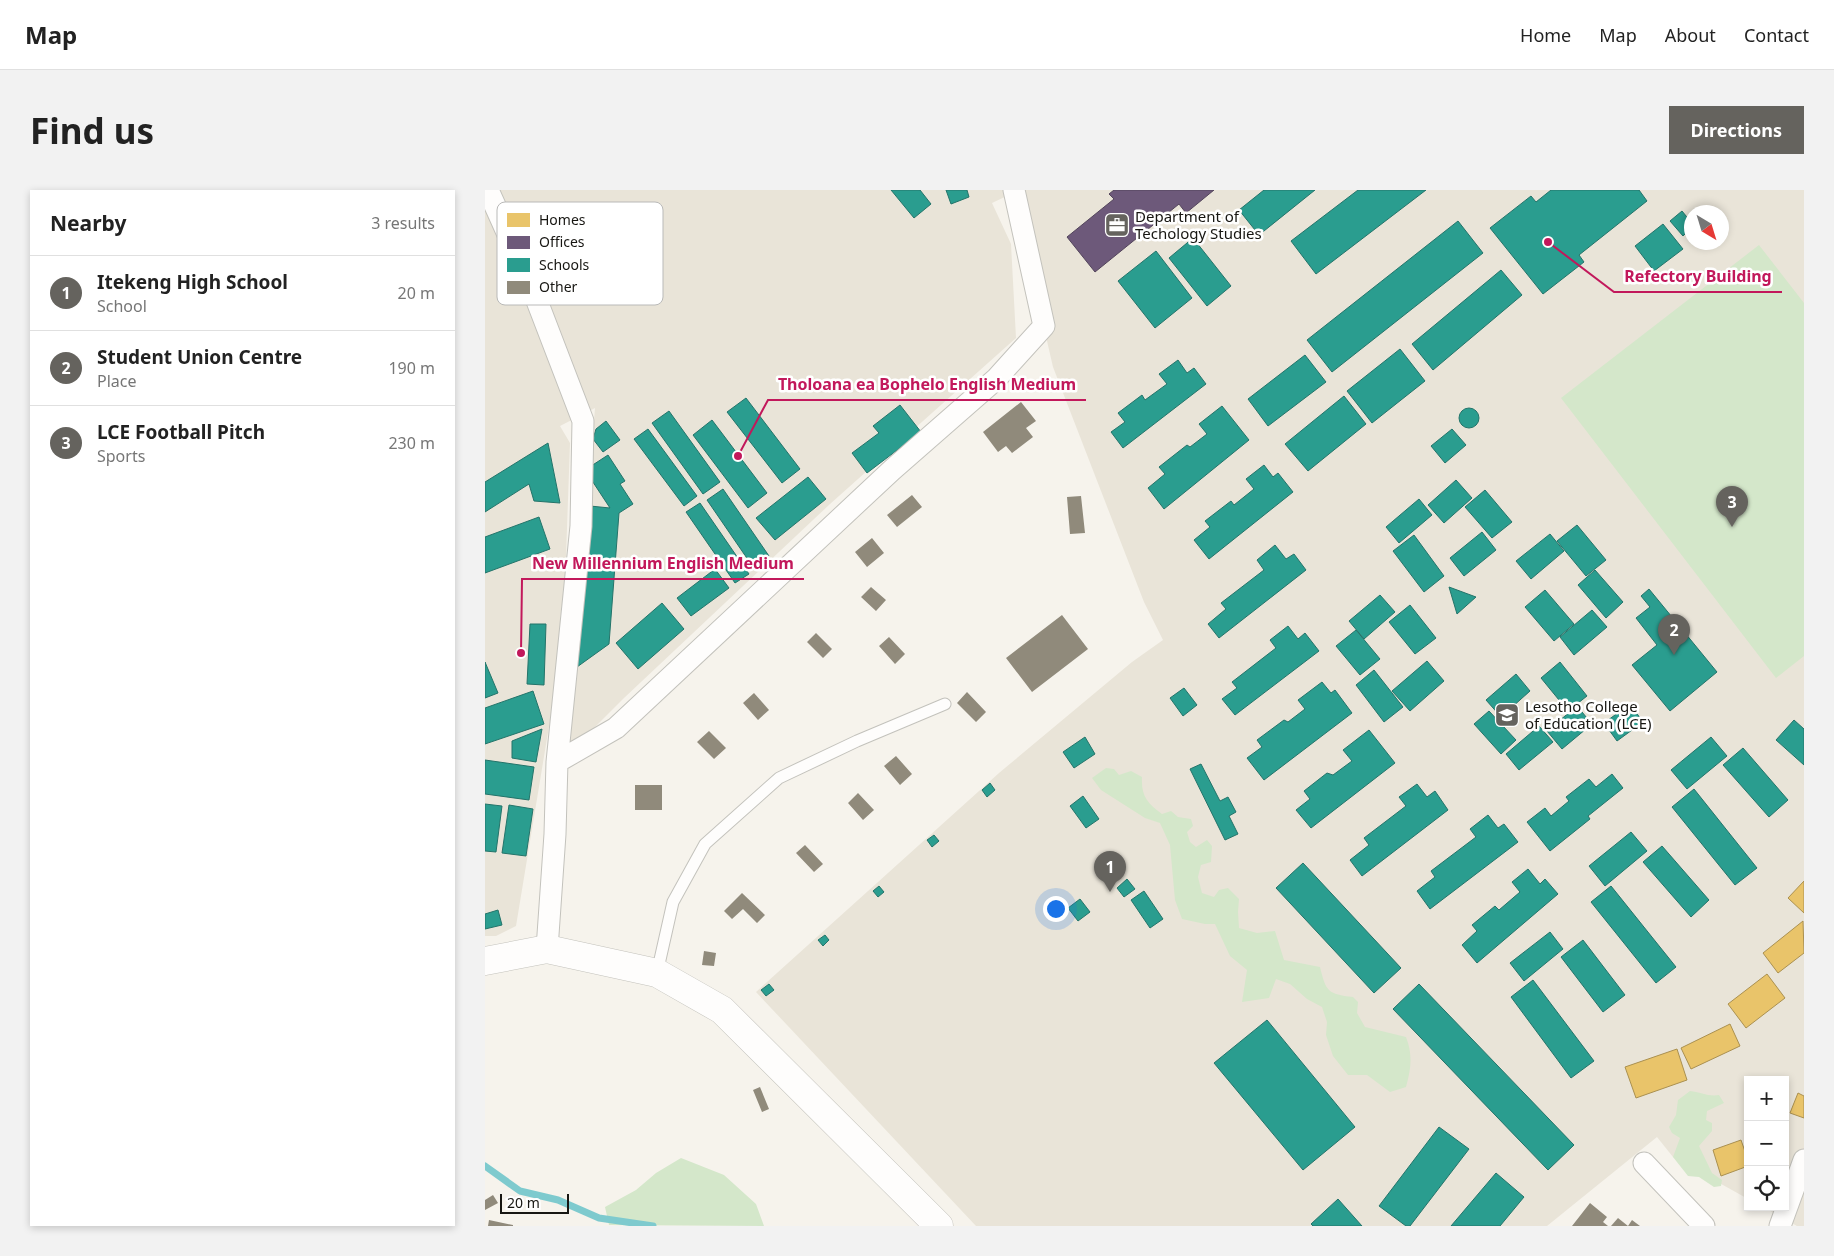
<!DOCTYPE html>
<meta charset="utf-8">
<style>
body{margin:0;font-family:"Noto Sans",sans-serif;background:#f2f2f2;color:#222}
.controls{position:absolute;right:15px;bottom:15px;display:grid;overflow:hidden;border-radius:0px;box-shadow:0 2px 8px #0003}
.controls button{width:45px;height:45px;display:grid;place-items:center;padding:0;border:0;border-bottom:1px solid #e0e0e0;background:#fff;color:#222;font:25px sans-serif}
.compass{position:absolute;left:1199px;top:15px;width:45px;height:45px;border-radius:50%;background:#fff;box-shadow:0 2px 8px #0003;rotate:142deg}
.scale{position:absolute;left:15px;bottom:12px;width:69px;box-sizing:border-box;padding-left:5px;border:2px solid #171612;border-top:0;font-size:14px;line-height:18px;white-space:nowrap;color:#171612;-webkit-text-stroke:4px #fff;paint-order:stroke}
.you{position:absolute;left:570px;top:718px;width:18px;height:18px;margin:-12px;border:4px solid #fff;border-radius:50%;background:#1a73e8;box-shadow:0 0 0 8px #1a73e833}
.badge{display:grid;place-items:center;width:32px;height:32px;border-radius:50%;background:#65635e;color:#fff;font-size:16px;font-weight:700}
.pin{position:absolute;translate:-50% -41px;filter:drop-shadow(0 1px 2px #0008)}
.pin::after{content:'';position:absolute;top:26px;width:18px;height:15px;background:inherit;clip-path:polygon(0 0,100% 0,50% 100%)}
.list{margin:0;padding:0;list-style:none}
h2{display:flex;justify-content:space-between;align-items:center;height:65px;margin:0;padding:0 20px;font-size:21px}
h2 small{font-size:16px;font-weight:400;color:#767676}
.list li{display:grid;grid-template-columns:32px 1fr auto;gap:15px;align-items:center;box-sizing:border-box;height:75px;padding:0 20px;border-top:1px solid #e0e0e0}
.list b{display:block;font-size:19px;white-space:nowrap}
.list p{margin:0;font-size:16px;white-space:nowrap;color:#767676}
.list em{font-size:16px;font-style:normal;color:#767676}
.icon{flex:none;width:28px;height:28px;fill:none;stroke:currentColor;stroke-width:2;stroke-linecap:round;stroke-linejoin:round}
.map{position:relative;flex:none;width:1319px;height:1036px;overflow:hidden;border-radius:0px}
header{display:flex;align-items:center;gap:30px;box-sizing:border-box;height:70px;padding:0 25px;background:#fff;border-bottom:1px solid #e0e0e0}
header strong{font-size:24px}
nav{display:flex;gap:28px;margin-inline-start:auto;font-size:18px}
.intro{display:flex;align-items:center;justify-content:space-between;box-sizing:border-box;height:120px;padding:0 30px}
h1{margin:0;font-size:35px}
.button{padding:12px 22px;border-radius:0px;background:#65635e;color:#fff;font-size:18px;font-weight:700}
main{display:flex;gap:30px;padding:0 30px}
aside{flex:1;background:#fff;border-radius:0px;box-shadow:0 2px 8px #0003}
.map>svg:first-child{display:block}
.built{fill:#e9e4d8;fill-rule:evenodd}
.green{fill:#d4e7ca}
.homes{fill:#e9c46a;stroke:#aa9050}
.offices{fill:#6d597a;stroke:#53455b}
.schools{fill:#2a9d8f;stroke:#24746a}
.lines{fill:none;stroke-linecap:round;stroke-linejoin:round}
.stream{stroke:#7ecace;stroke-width:7}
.building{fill:#908a7b}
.lane-casing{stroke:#c3c2bc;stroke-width:13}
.street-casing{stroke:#c3c2bc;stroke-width:23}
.secondary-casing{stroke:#c3c2bc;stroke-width:29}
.lane{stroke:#fefdfc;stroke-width:11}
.street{stroke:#fefdfc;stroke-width:21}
.secondary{stroke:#fefdfc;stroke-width:28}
.labels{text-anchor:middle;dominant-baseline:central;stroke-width:5;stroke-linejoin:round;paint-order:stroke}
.poi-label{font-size:15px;fill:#171612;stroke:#fff;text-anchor:start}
.key{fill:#fff;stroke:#b9b9b8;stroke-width:1}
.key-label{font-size:14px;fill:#171612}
.leader{fill:none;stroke:#c2185b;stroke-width:2}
.callout-dot{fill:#c2185b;stroke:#fff;stroke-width:2}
.callout-label{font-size:16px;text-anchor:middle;font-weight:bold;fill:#c2185b;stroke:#fff;stroke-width:5;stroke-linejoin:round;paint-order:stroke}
</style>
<header>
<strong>Map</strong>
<nav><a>Home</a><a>Map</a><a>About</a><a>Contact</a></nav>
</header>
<div class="intro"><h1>Find us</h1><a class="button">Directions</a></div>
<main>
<aside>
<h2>Nearby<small>3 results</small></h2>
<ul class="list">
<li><span class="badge">1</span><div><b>Itekeng High School</b><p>School</p></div><em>20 m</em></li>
<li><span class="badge">2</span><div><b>Student Union Centre</b><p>Place</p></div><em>190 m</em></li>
<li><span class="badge">3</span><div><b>LCE Football Pitch</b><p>Sports</p></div><em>230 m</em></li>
</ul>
</aside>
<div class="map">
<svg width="1319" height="1036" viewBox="0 0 1319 1036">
<rect width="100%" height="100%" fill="#f6f3ec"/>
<path class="built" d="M0 0H1319V1036H1312L1278 1017H1300V890H1263V1009L1188 967 1172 947 1062 1036H491L271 802 514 583 647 472 678 450 659 412 568 177 528 3 507 13 526 54 531 148 345 314 139 508 105 542 84 553 110 218 75 236 85 253 80 395 76 421 69 506 31 736 11 746H0ZM1206 22H1236V52H1206Z"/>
<path class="green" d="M1274 55 1319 113V466L1291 488 1076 208Z
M621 578 629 579 634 585 646 581 657 587C656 606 662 613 677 624L686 621 693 627 706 629 708 636 702 642 705 652 711 657 722 650 727 656 726 672 716 675 713 687 717 703 729 707 734 700 743 698 754 709 753 722 754 738 772 743 790 741 799 770 835 777C841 802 843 804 868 807L873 812 872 823 880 837 921 847C928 865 926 879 921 897L905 902 882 885H863L848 866 841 845 842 832 837 817 822 809 805 794 791 789 784 808 757 812 762 780 745 766 730 734H720L697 729 690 710 685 655 675 633 660 628 616 600 607 588Z
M1205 901C1215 902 1224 907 1234 905L1239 913 1222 921 1221 930 1227 933V941L1214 956 1227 983 1237 990 1236 996 1229 997 1214 987 1203 986 1188 967 1195 948 1187 943 1184 937 1191 925 1193 910Z
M196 968 239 985 271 1014 279 1036 124 1035 120 1017 151 1000 171 983Z"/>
<path class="homes" d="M1319 691V723L1303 708Z
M1318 731 1319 763 1293 783 1278 763Z
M1282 784 1300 808 1261 838 1243 814Z
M1245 834 1255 856 1206 879 1196 858Z
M1192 859 1202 890 1151 908 1140 877Z
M1313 903 1319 906V928L1305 923Z
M1256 950 1263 970V976L1236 986 1228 960Z"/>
<path class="offices" d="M629 0H729L701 23 694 14 610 82 582 47 629 9 624 4Z"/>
<path class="schools" d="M406 0H435L446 14 429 28Z
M461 0H482L484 7 466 14Z
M779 0H830L774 45 754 20Z
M873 0H941L831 84 806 51Z
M1066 0H1154L1162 11 1094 65 1099 72 1058 104 1005 38 1046 6 1051 12Z
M1197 21 1206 32V38L1198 46 1185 31Z
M973 31 998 63 847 182 822 150Z
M1178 34 1198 59 1169 81 1150 56Z
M708 48 746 96 722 116 684 68Z
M671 61 707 108 670 138 633 91Z
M1016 80 1037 105 948 180 927 154Z
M915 159 940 191 887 233 862 201Z
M820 165 841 192 783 236 763 209Z
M693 170 702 183 709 178 721 194 638 258 626 242 640 232 633 223 657 205 660 210 682 194 674 184Z
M859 206 881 234 823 281 800 254Z
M261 208 315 279 297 293 242 222Z
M415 215 436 242 382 283 367 263 394 243 388 236Z
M737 216 764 250 679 319 663 298 680 284 674 277 702 255 705 257 722 244 714 234Z
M974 228a10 10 0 1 1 20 0a10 10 0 1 1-20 0Z
M184 221 235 292 218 304 167 233Z
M227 230 282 303 263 318 208 245Z
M121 231 135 250 118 262 108 249 111 239Z
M163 239 212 306 199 316 149 249Z
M967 239 981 255 960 273 946 256Z
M63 253 75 313 49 311 44 294 0 322V292Z
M123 265 140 291 135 294 148 314 134 323 124 454 92 477 105 316 125 318 100 280Z
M779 275 788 287 793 283 808 302 724 369 709 350 725 337 720 331 746 311 749 315 769 299 761 289Z
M323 287 341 309 290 350 271 328Z
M971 290 987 308 959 333 943 315Z
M238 299 284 366 268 377 222 310Z
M1000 300 1027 332 1007 348 980 317Z
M934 309 947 325 914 353 901 337Z
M215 313 264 384 250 393 201 322Z
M54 327 65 359 0 383V347Z
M1092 335 1121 370 1101 386 1072 351Z
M997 342 1011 360 979 386 965 368Z
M1065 344 1079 361 1046 389 1031 371Z
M929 345 959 386 939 402 908 361Z
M790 355 801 369 809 364 821 380 734 448 723 434 741 419 736 413 779 380 772 370Z
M230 379 244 398 206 426 192 408Z
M1110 380 1138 412 1121 428 1093 395Z
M964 397 991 407 972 424Z
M1164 399 1232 482 1185 521 1147 475 1172 455 1151 428 1165 417 1156 406Z
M1060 400 1089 434 1069 451 1040 417Z
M895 405 910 422 879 449 864 431Z
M177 413 199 439 153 479 131 453Z
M925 415 951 448 930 464 904 432Z
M1107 420 1122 437 1089 465 1075 447Z
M45 434H61L59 495 42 494Z
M803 436 813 449 820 443 834 461 750 525 737 509 752 498 747 492 791 458 785 450Z
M871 440 895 469 875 485 851 456Z
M942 471 959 491 925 521 907 501Z
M0 472 13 503 0 508Z
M1075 472 1102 506 1083 521 1056 488Z
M889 480 918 517 899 532 871 495Z
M1031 484 1045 501 1016 527 1001 510Z
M837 492 846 503 850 500 867 523 779 590 762 568 777 557 772 550 799 530 803 532 820 519 813 510Z
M699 498 712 515 698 526 685 508Z
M48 501 59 534 0 554V518Z
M1145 514 1158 532 1132 551 1119 533Z
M1092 516 1107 534 1077 559 1062 541Z
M1004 521 1031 550 1016 564 989 534Z
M1309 530 1319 539V575L1291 550Z
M1054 536 1068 552 1034 580 1021 564Z
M57 539 51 572 27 568V551Z
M884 540 910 573 826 638 811 620 825 609 819 601 842 583 848 585 867 571 858 560Z
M600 547 610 564 589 578 578 562Z
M1226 547 1242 566 1202 599 1186 580Z
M1258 558 1303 610 1284 627 1238 575Z
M0 570 49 577 44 610 0 604Z
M716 574 735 611 743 607 751 622 744 626 753 644 740 650 705 579Z
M1127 584 1138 598 1103 626 1105 629 1065 661 1042 632 1060 618 1066 626 1084 611 1081 607 1104 589 1111 597Z
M505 593 510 600 502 607 497 600Z
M932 594 942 607 950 601 963 620 877 686 865 670 884 655 879 648 921 616 914 607Z
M1209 599 1272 678 1250 695 1187 617Z
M598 606 614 629 601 638 585 616Z
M0 614 17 616 11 662 0 661Z
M24 615 48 619 41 666 17 663Z
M1003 625 1013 638 1019 634 1033 652 945 719 932 701 950 687 946 681 991 647 985 639Z
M1146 642 1162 661 1120 696 1104 676Z
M449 645 454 651 447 657 442 650Z
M1177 656 1224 710 1206 727 1158 672Z
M818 673 916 778 889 803 791 698Z
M1043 679 1055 694 1060 689 1073 704 992 773 977 755 992 741 987 735 1010 716 1014 720 1035 702 1027 692Z
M642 689 650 699 639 707 632 698Z
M394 696 399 702 393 707 388 701Z
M1126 696 1191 777 1171 793 1106 712Z
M659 701 678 729 665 738 646 710Z
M595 709 605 722 593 731 583 718Z
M13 720 17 735 0 739V724Z
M1065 742 1078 759 1039 791 1025 773Z
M340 745 344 750 338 756 333 750Z
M1098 750 1140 805 1118 822 1076 767Z
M1048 790 1109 871 1086 888 1026 807Z
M284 794 289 800 281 806 276 800Z
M934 794 1089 955 1063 980 908 819Z
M782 830 870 937 818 980 729 873Z
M954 937 984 959 925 1036H921L894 1016Z
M1011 983 1039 1007 1015 1036H966Z
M853 1009 877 1036H828L826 1034Z"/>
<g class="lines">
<path class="stream" d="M0 976 35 1001 73 1010 114 1028 168 1036"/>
</g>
<path class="building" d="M536 212 551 231 541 238 548 247 527 263 521 256 513 262 498 242Z
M427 305 437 317 412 337 402 325Z
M596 306 600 343 585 344 582 307Z
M387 348 399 363 382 377 370 362Z
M386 397 401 410 391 421 376 407Z
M577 425 603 459 547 502 521 468Z
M331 443 347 459 338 468 322 452Z
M404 447 420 464 410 474 394 456Z
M482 502 501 522 491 532 472 513Z
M269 503 284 520 273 530 258 513Z
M224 541 241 558 229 569 212 552Z
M411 566 427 584 415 595 399 576Z
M150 595H177V620H150Z
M373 603 389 620 378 630 363 613Z
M320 655 338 674 329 682 311 663Z
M257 703 280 725 272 733 258 719 247 729 239 721Z
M219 761 231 763 229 776 217 775Z
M275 897 284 919 277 922 268 900Z
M8 1005 13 1013 0 1020V1010Z
M1105 1013 1122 1027 1118 1032 1123 1036H1087Z
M1133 1028 1143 1036 1147 1030 1155 1036H1126Z
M4 1030 28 1035V1036H3Z"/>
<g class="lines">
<defs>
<path id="lane" d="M172 783 188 712 220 654 294 588 372 551 460 514"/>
<path id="street" d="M3 0 47 98 98 231 96 336 72 572 70 644 62 759
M72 572 131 538 407 280 511 189 559 136 529 0
M1159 973 1219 1036
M1295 1036 1319 970"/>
<path id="secondary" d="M0 771 62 759 172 783 237 820 454 1036"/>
</defs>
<use href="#lane" class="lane-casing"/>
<use href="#street" class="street-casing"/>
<use href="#secondary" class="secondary-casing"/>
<use href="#lane" class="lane"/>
<use href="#street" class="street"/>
<use href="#secondary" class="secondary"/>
</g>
<defs>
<symbol id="office-square" viewBox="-11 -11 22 22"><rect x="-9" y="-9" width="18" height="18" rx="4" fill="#65635e" stroke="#fff"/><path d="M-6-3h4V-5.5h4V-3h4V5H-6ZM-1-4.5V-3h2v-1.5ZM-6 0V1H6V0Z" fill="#fff"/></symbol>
<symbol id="university-square" viewBox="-11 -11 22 22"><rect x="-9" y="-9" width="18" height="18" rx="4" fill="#65635e" stroke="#fff"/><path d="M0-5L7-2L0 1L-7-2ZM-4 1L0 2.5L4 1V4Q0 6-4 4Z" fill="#fff"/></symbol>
</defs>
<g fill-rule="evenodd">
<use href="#office-square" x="618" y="21" width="28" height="28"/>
<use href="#university-square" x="1008" y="511" width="28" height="28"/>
</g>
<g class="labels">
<g class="poi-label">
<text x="650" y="26">Department of<tspan x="650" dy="17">Techology Studies</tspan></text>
<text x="1040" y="516">Lesotho College<tspan x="1040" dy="17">of Education (LCE)</tspan></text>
</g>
</g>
<rect x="12" y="12" width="166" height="103" rx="8" class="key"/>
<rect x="22" y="23" width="23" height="14" fill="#e9c46a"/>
<rect x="22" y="46" width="23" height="13" fill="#6d597a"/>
<rect x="22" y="68" width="23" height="14" fill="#2a9d8f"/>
<rect x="22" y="91" width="23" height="13" fill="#908a7b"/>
<g class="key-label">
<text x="54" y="35">Homes</text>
<text x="54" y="57">Offices</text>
<text x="54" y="80">Schools</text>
<text x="54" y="102">Other</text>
</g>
<path class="leader" d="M1063 52L1129 102H1297M253 266L283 210H601M36 463L37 389H319"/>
<g class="callout-dot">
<circle cx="1063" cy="52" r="5"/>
<circle cx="253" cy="266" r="5"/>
<circle cx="36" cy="463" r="5"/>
</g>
<g class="callout-label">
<text x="1213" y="92">Refectory Building</text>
<text x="442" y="200">Tholoana ea Bophelo English Medium</text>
<text x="178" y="379">New Millennium English Medium</text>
</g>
</svg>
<div class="controls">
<button>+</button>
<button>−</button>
<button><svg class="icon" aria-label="locate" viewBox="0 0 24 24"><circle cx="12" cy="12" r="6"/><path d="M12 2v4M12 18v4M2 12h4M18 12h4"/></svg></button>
</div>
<svg class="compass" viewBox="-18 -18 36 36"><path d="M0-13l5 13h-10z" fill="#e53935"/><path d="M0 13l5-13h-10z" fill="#767676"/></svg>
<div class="scale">20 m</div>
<div class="you"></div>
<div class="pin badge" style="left:625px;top:702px">1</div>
<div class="pin badge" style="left:1189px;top:465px">2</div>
<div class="pin badge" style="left:1247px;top:337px">3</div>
</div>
</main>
